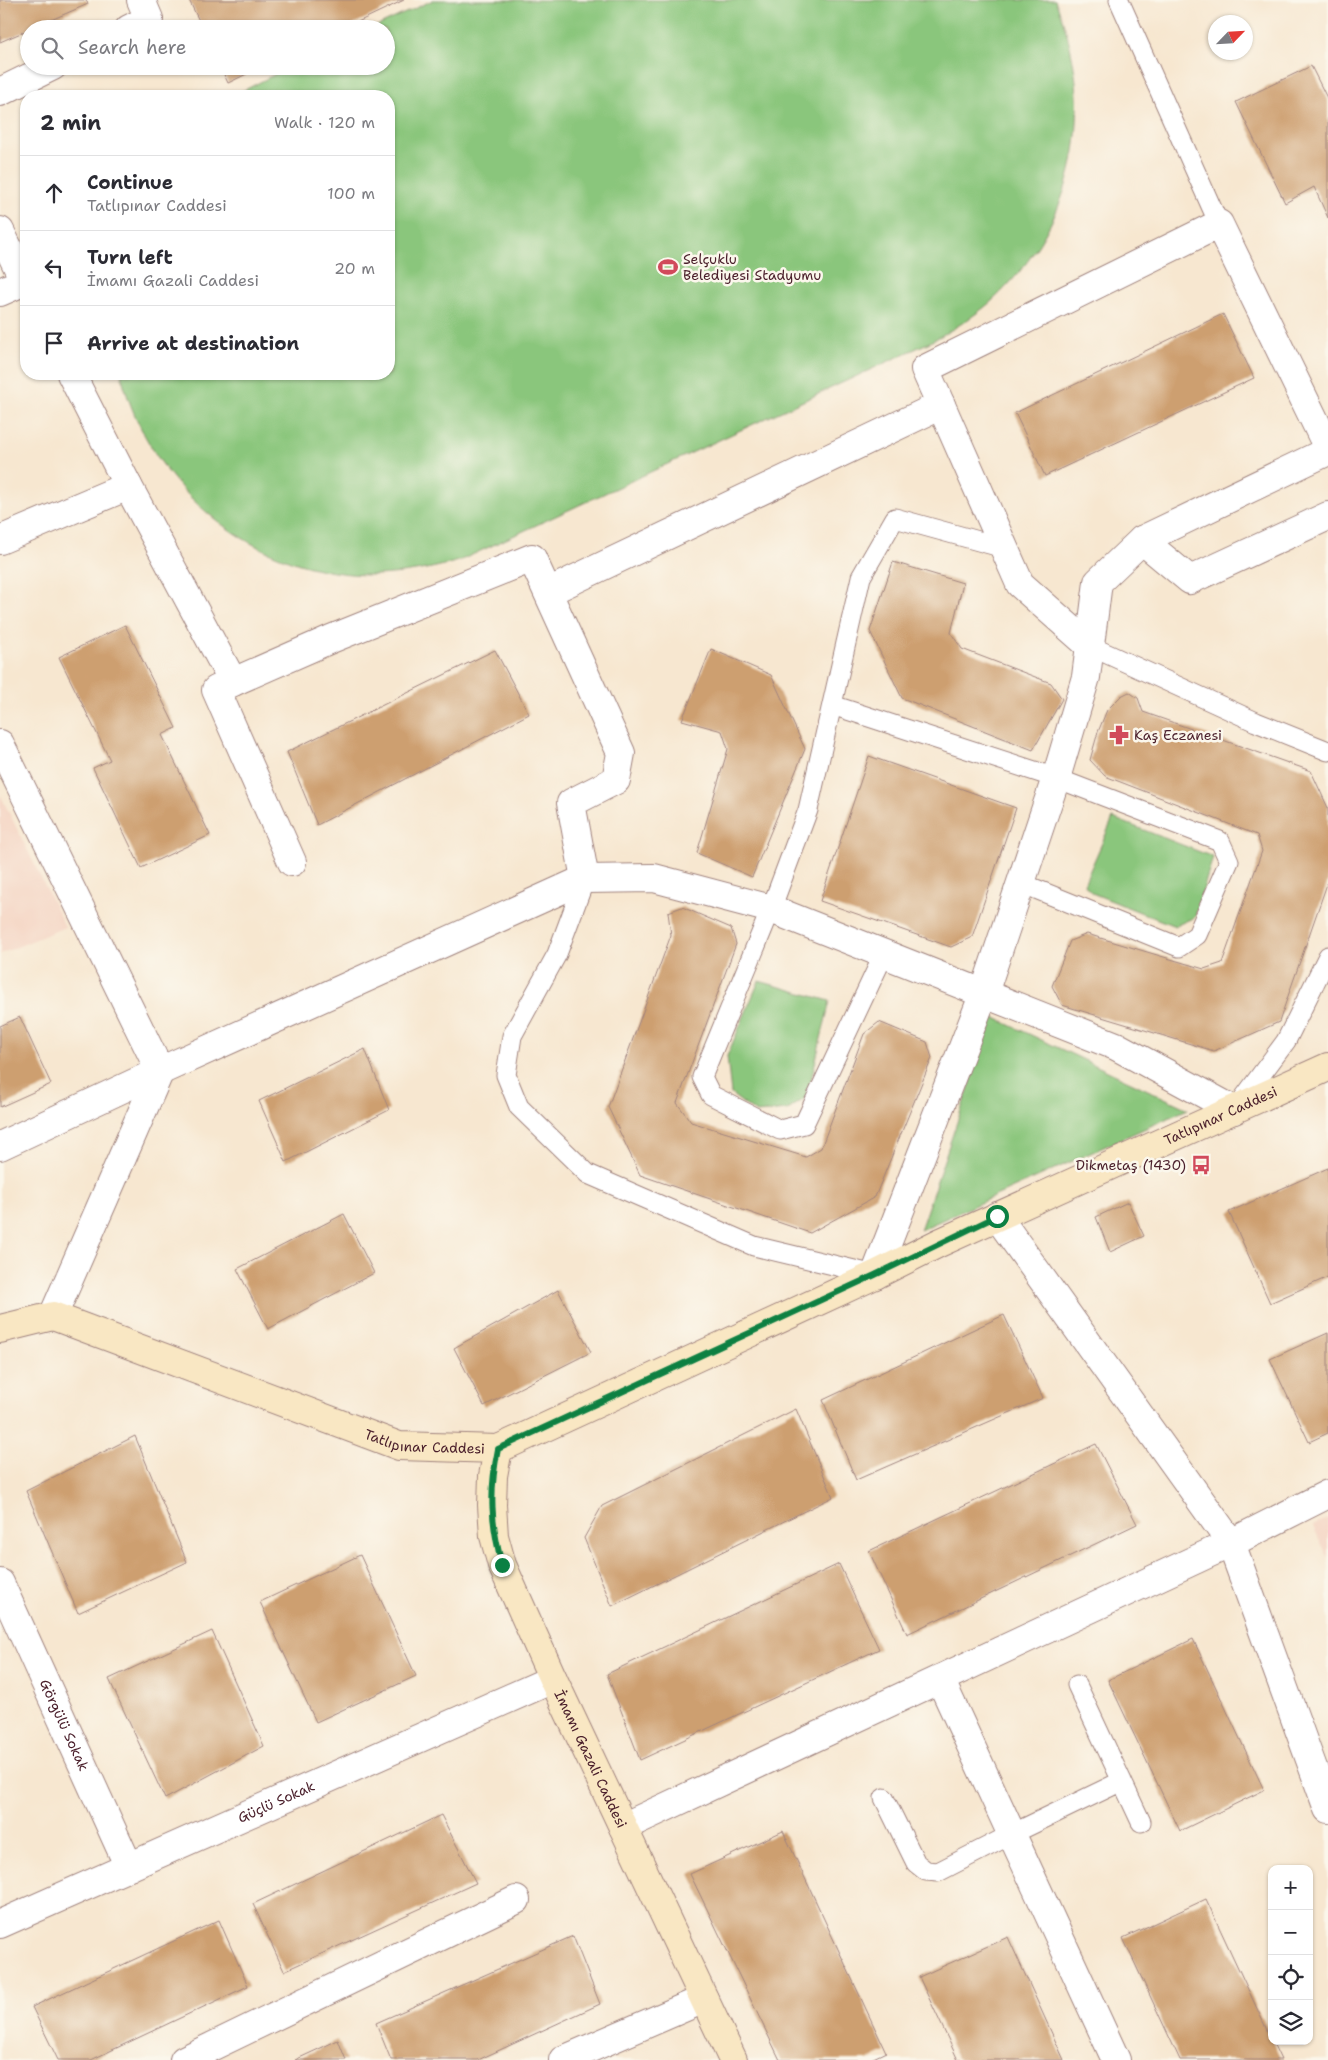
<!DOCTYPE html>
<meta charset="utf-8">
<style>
body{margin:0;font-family:"Shantell Sans",sans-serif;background:#f2f2f3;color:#2b2b33}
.controls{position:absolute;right:15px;bottom:15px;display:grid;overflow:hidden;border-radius:10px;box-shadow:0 1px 4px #0004}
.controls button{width:45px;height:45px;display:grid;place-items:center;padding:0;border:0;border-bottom:1px solid #e1e1e2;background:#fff;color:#2b2b33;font:25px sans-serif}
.compass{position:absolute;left:1208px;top:15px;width:45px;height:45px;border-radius:50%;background:#fff;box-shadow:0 1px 4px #0004;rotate:65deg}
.stop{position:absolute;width:15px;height:15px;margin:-11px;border:4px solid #0b8043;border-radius:50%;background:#fff}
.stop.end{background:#0b8043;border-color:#fff;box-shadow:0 1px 5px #0008}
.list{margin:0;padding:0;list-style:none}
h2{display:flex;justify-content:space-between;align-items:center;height:65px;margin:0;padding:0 20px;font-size:21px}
h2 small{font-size:16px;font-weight:400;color:#7c7c81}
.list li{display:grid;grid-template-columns:32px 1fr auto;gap:15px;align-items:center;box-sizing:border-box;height:75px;padding:0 20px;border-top:1px solid #e1e1e2}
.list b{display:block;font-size:19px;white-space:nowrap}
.list p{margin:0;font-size:16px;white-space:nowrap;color:#7c7c81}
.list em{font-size:16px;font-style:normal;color:#7c7c81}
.icon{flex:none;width:28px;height:28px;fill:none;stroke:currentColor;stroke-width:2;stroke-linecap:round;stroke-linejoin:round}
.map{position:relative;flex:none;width:1328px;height:2060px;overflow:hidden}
.search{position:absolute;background:#fff;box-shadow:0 1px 4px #0004;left:20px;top:20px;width:375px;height:55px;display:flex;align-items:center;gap:12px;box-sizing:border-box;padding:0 18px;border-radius:28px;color:#7c7c81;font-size:19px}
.panel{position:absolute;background:#fff;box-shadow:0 1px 4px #0004;left:20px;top:90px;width:375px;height:290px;border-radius:20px}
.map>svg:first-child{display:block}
.built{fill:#f4d3c1}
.green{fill:#8ac67c;stroke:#6a7254}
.building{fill:#cd9f70}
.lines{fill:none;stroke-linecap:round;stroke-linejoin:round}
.lane-casing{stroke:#a0837e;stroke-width:21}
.street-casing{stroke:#a0837e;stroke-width:30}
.secondary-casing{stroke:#a0837e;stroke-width:30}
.lane{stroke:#fff;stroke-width:19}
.street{stroke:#fff;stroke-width:28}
.secondary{stroke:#f9e7c3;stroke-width:28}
.route{stroke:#0b8043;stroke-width:6}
.labels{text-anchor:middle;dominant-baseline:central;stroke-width:5;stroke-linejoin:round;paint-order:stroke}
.poi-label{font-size:14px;fill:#4a1f2b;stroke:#fbf7ec;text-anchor:start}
.street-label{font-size:14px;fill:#4a1f2b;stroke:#fbf7ec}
</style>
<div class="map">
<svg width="1328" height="2060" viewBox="0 0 1328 2060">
<rect width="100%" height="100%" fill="#fbf7ec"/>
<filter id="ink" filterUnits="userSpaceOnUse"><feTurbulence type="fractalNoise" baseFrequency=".02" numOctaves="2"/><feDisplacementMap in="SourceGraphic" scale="10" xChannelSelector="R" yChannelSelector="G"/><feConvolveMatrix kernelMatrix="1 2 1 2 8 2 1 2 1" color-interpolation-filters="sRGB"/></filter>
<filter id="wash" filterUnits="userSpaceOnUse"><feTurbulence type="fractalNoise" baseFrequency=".0096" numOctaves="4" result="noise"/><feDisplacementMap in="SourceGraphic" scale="20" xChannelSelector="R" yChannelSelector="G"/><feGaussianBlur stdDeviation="1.12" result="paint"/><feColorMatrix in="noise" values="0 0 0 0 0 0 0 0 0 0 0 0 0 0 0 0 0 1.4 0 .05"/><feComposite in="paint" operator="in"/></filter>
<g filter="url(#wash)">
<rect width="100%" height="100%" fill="#f7e7d0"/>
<path class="built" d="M0 794 65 927 0 954Z
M1328 1518V1558L1313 1526Z"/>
<path class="green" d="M433 0H1055C1099 106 1078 221 993 300 974 317 952 330 930 342L459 561C431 569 405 574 376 575 256 577 149 489 121 374H389V96H233L291 66H386V29H371Z
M1113 818 1213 857 1195 917 1175 926 1092 893 1084 884Z
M759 981 830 1001 807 1097 788 1110 756 1113 731 1094 727 1056Z
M993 1017 1188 1109 920 1230Z"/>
<g id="blocks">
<path class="building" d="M0 0H86L88 4 0 42Z
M189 0H404L343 29H203Z
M220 66H263L228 83Z
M1311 66 1328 100V218L1314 187 1285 203 1236 102Z
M1223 314 1254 378 1045 476 1015 413Z
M893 562 963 583 951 633 962 649 1051 683 1062 699 1033 750 902 698 870 631Z
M125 625 176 728 162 735 210 835 141 868 93 768 110 760 59 657Z
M711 649 771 675 805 749 752 877 697 853 728 749 722 731 682 720Z
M495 650 529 714 317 825 287 752Z
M1129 692 1138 698 1143 712 1311 771 1328 808V881L1279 1022 1214 1051 1062 1005 1052 986 1070 941 1087 934 1204 969 1222 963 1262 851 1257 835 1105 776 1090 760 1098 732 1107 710 1121 696Z
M869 756 1016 808 972 937 951 947 820 901Z
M682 907 731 928 736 944 677 1103 691 1122 806 1157 821 1148 864 1034 879 1022 927 1042 932 1058 875 1197 810 1233 640 1175 608 1107 671 935 668 912Z
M20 1017 51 1084 0 1107V1026Z
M365 1049 389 1110 286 1162 259 1101Z
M1328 1168V1277L1270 1303 1229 1212Z
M1128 1202 1144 1236 1110 1252 1096 1217Z
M344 1214 374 1273 268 1329 237 1269Z
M558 1290 591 1352 484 1406 454 1348Z
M1004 1315 1043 1398 856 1480 823 1400Z
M1328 1333V1433L1309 1442 1270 1359Z
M796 1409 833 1497 612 1606 584 1538 602 1506Z
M135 1436 187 1562 78 1613 26 1491Z
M1096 1444 1137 1524 907 1634 869 1551Z
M360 1555 416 1676 316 1722 260 1602Z
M839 1564 879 1649 640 1760 607 1674Z
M212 1631 264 1746 165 1799 109 1679Z
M1193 1639 1264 1790 1180 1831 1108 1680Z
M441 1815 476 1883 284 1971 253 1904Z
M783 1831 886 2052 869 2060H780L690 1874Z
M1206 1899 1272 2041 1281 2060H1180L1123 1938Z
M219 1920 248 1986 91 2060H58L32 2007Z
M573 1936 600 2004 478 2060H391L376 2023Z
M1008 1937 1064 2060H958L919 1977Z
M338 2040 346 2060H295Z"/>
</g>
</g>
<g filter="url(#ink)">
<use href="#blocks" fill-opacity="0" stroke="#a0837e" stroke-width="1"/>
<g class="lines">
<defs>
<path id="lane" d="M1119 0 1219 224
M1090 646 1256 722 1328 751
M832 705 1056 778 1220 841 1229 861 1197 935 1179 947 1021 883
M585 879 557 954 512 1036 506 1075 519 1107 588 1174 754 1246 875 1275
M884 954 804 1124 780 1130 711 1095 702 1077 771 909 808 810 861 577 895 518 1004 548
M1237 1107 1286 1041 1328 956
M1077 1685 1141 1822
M884 1798 916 1863 926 1871 938 1872 1012 1834 1122 1781"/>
<g id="street">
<path d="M129 29 149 19 141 0"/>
<path d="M0 92 53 66"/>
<path d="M0 231 26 284"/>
<path d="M0 292 25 281"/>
<path d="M71 374 128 486 233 682 216 690 292 862"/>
<path d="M0 540 128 486"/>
<path d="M1142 540 1190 580 1328 516"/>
<path d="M548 592 941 405"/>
<path d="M1090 646 1020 584 925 369 1219 224 1328 448"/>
<path d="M233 682 331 639 532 558 621 753 616 780 571 803 585 879"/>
<path d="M0 744 160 1071 53 1316"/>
<path d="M0 1146 160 1071 585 879 654 878 771 909 1116 1046 1234 1110"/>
<path d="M997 1216 1231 1543 1328 1809"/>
<path d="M875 1275 984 993 1056 778 1086 677 1098 582 1142 540 1328 451"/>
<path id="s1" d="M0 1583 129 1867"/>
<path d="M940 1679 1116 2060"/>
<path d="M623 1827 1231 1543 1328 1494"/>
<path id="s2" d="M0 1924 553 1679"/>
<path d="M184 2060 516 1900"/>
<path d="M563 2060 704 1999"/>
</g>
<g id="secondary">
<path id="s3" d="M0 1329 53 1316 399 1446 498 1449 875 1275 939 1243 1328 1067"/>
<path id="s4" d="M498 1449 493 1476 492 1505 494 1536 502 1565 553 1679 733 2060"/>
</g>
</defs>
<use href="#lane" class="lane-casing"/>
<use href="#street" class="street-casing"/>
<use href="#secondary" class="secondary-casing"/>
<use href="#lane" class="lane"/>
<use href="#street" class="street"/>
<use href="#secondary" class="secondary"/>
</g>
</g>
<g class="lines" filter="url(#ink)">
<path class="route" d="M502 1565C491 1523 489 1492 498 1449L875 1275 997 1216"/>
</g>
<defs>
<symbol id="stadium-bare" viewBox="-9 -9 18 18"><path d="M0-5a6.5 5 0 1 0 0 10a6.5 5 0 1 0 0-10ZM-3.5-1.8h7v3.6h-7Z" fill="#d1495b" stroke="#fbf7ec" stroke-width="2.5" paint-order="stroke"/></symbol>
<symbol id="pharmacy-bare" viewBox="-9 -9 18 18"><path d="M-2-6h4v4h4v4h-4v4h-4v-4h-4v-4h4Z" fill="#d1495b" stroke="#fbf7ec" stroke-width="2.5" paint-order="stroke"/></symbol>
<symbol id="bus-bare" viewBox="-9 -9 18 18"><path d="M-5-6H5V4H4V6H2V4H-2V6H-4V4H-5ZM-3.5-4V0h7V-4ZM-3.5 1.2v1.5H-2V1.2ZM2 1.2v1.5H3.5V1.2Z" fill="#d1495b" stroke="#fbf7ec" stroke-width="2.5" paint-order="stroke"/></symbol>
</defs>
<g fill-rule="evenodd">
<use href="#stadium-bare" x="654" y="253" width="28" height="28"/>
<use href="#pharmacy-bare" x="1105" y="721" width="28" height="28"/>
<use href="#bus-bare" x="1187" y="1151" width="28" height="28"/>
</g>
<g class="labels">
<g class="poi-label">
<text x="683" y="259">Selçuklu<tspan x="683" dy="16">Belediyesi Stadyumu</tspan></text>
<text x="1134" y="735">Kaş Eczanesi</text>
<text x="1186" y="1165" text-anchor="end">Dikmetaş (1430)</text>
</g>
<g class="street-label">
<text stroke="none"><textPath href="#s3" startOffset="1319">Tatlıpınar Caddesi</textPath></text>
<text stroke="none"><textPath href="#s3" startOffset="449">Tatlıpınar Caddesi</textPath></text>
<text stroke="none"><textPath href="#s1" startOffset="156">Görgülü Sokak</textPath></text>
<text stroke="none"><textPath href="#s4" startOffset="331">İmamı Gazali Caddesi</textPath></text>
<text stroke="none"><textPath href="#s2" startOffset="302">Güçlü Sokak</textPath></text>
</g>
</g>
</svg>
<div class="controls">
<button>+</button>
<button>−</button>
<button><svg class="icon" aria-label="locate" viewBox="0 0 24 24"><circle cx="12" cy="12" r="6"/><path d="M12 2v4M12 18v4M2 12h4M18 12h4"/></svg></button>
<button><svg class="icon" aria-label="layers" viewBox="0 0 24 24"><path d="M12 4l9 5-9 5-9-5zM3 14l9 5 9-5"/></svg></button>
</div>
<svg class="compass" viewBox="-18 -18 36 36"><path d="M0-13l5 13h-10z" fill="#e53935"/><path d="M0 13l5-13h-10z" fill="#7c7c81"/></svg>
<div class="stop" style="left:997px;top:1216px"></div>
<div class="stop end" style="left:502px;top:1565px"></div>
<div class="search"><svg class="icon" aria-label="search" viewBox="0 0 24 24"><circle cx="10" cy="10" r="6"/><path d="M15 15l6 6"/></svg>Search here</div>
<section class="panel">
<h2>2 min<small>Walk · 120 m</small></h2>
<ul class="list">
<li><svg class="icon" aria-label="ahead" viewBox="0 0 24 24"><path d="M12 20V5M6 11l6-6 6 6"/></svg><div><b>Continue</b><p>Tatlıpınar Caddesi</p></div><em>100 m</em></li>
<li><svg class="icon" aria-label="left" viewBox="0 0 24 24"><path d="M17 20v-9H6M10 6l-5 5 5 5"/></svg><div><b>Turn left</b><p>İmamı Gazali Caddesi</p></div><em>20 m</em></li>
<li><svg class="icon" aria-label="arrive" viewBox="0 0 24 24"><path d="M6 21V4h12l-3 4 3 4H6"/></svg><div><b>Arrive at destination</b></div></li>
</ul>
</section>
</div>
